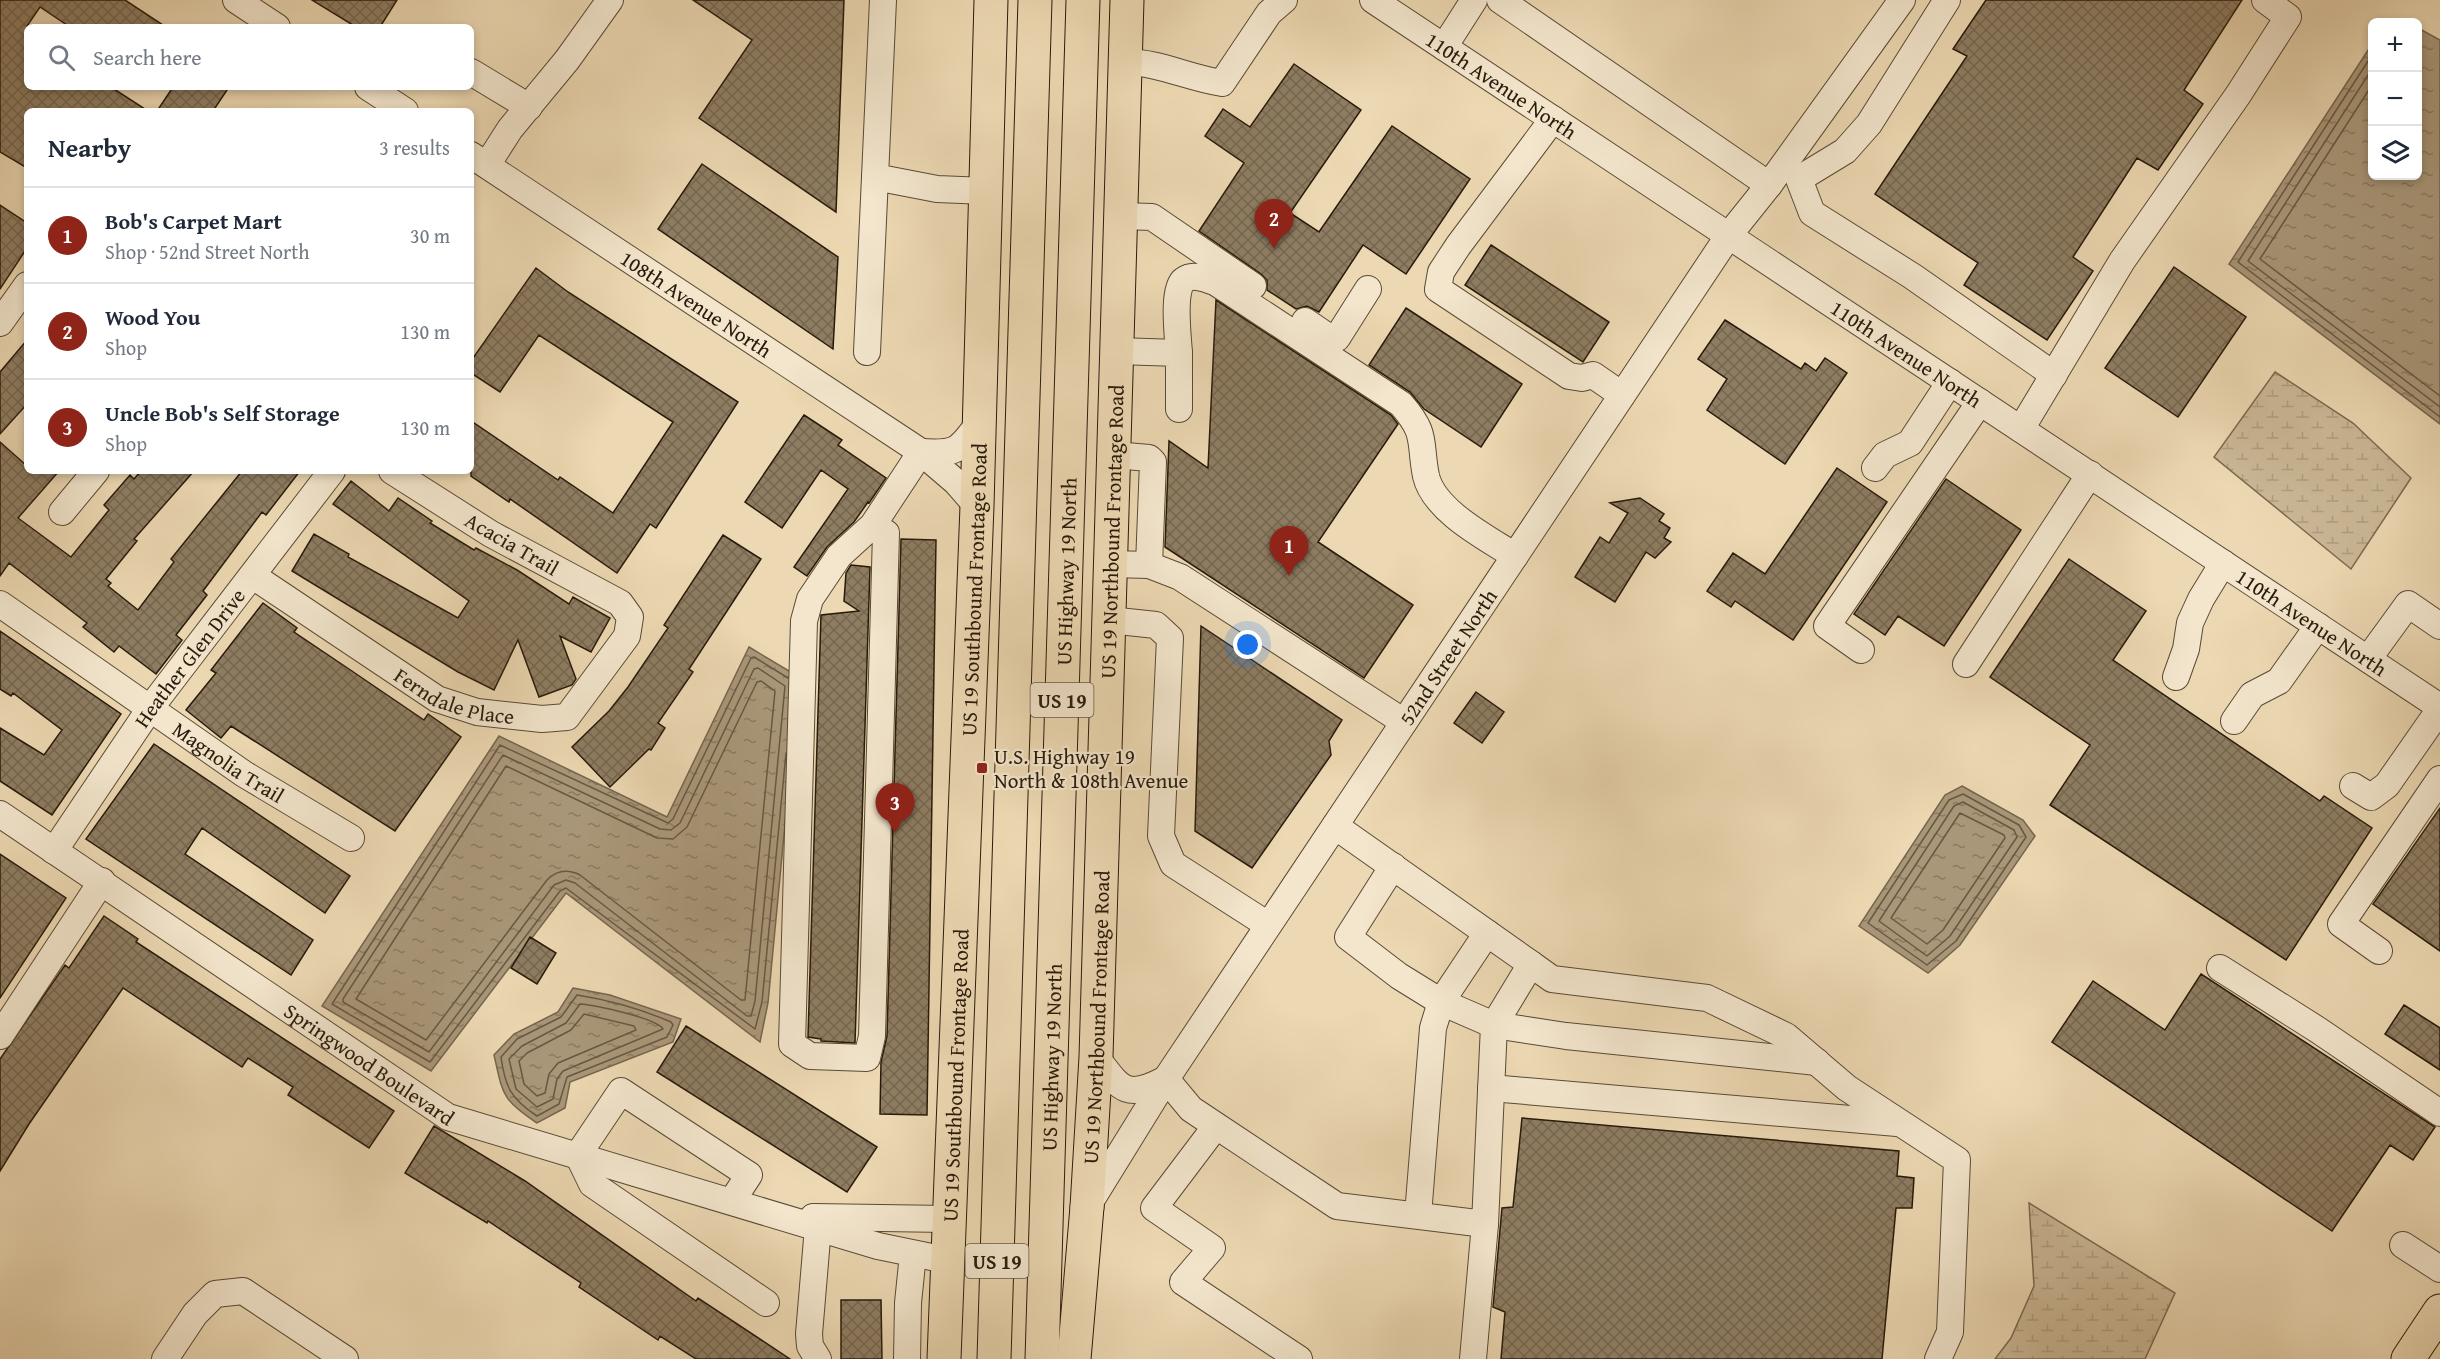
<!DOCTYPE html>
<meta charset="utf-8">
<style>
body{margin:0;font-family:"Gentium Book Plus",serif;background:#f6f6f7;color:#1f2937}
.controls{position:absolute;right:18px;top:18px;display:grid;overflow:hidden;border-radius:9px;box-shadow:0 3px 9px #0003}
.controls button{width:54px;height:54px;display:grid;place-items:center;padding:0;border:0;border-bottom:2px solid #e0e1e3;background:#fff;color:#1f2937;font:30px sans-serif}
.you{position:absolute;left:1248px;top:645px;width:21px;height:21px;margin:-15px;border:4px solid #fff;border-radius:50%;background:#1a73e8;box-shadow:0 0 0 9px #1a73e833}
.badge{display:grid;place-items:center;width:39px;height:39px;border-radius:50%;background:#8f2418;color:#fff;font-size:20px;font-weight:700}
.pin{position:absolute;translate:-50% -50px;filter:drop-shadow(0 2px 3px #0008)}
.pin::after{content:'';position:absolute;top:32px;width:21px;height:18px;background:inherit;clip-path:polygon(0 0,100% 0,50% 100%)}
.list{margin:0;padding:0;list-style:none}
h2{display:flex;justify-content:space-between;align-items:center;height:78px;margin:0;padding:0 24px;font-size:26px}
h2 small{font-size:20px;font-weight:400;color:#747a83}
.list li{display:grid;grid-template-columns:39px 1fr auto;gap:18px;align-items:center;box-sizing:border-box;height:96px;padding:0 24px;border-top:2px solid #e0e1e3}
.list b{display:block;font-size:22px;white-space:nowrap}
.list p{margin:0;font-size:20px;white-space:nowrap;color:#747a83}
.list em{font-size:20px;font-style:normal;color:#747a83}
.icon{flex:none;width:33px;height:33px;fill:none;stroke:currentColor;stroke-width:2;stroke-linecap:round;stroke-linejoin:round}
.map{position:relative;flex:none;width:2440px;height:1359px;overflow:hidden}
.search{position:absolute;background:#fff;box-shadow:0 3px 9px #0003;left:24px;top:24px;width:450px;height:66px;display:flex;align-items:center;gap:15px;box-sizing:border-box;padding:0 21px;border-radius:9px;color:#747a83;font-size:22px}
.panel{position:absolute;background:#fff;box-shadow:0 3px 9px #0003;left:24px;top:108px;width:450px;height:366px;border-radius:9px}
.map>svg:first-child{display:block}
.wetland{fill:url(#wetland-marsh);stroke:#7a6950;stroke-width:1.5}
.water{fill:url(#water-ripples);stroke:#75654d;stroke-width:1.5}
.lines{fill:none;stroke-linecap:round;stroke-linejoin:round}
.shore{stroke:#685842;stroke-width:1.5}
.building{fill:url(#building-cross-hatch);stroke:#281a0b;stroke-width:1.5}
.minor-casing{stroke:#594a35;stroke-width:28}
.major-casing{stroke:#281a0b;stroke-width:35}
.highway-casing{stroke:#281a0b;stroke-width:35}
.minor{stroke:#f3e6cd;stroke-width:26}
.major{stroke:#ecd8b2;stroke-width:33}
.highway{stroke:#ecd8b2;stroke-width:33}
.poi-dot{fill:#8f2418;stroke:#f3e6cd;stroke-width:2}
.labels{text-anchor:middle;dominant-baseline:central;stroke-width:4.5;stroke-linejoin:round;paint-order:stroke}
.shield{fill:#f3e6cd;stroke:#655745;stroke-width:1.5}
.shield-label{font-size:20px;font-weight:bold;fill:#281a0b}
.street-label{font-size:21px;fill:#281a0b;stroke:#f3e6cd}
.poi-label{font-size:21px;fill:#281a0b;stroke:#f3e6cd;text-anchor:start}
</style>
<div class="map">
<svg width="2440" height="1359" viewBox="0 0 2440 1359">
<defs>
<pattern id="wetland-marsh" width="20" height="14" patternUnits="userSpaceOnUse" patternTransform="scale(1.5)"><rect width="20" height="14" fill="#cbb896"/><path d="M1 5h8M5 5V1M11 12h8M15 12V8" fill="none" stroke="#ae9e80"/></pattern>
<pattern id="water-ripples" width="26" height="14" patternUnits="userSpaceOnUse" patternTransform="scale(1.5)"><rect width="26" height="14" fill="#a99779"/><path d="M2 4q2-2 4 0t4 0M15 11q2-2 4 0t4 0" fill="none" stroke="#8a7a61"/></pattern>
<pattern id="building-cross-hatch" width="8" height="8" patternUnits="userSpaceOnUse" patternTransform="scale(1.5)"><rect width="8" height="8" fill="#8e7d62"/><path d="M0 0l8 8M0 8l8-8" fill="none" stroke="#74664f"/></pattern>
</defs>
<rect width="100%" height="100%" fill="#ecd8b2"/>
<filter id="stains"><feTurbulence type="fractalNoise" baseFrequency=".00333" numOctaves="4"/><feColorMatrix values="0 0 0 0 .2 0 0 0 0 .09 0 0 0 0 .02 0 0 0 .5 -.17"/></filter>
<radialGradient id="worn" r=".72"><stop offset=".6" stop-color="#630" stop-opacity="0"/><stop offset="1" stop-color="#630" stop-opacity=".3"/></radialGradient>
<path class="wetland" d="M2275 372 2353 423 2411 478 2351 569 2214 457Z
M2029 1203 2175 1293 2145 1359H1995L2011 1338 2034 1286Z"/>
<path class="water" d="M2418 28 2440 40V424L2229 264 2372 44V176H2418Z
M749 647 799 677 768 1003 760 1042 566 893 431 1071 322 1006 499 736 667 817Z
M1962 786 2023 820 2035 836 1960 945 1928 973 1859 926 1945 795Z
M573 988 610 995 681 1019 673 1042 570 1082 565 1108 537 1123C502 1100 503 1095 494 1055L514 1034 558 1012Z"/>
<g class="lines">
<path class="shore" d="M2372 55 2238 262 2440 417
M2372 69 2248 261 2440 407
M2372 85 2260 259 2440 396
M758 668 785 686 755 1001 751 1016H747L575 883 566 880 554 885 429 1052 343 1002V999L503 755 660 829 671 830 680 823 754 669Z
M761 681 775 691 745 1000H741L580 875C568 869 557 870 547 880L426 1040 356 999 506 766 657 838 673 839 687 827 757 682Z
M786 753 762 1002 755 1029 566 888 560 891 430 1062 332 1004 500 745 668 823 673 819 751 658 754 657 788 678
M1963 794 2019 825 2026 837 1956 941 1927 965 1868 923 1949 800Z
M1963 802 2014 830 2017 837 1950 936 1927 956 1879 921 1954 806Z
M1960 813 2004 835 2005 838 1943 930 1927 944 1891 918Z
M577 995C609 1000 641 1009 671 1022L673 1025 667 1037 567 1077 559 1104 537 1116C511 1099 505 1087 501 1057L517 1039 561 1017Z
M580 1004C595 1005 656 1018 663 1029L563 1071 557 1079 553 1099 537 1107 516 1089 509 1059 522 1046 566 1023Z
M584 1014 634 1026 636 1030 558 1063 549 1074 545 1093 537 1096 524 1084 519 1061 527 1053 571 1030Z"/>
</g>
<path class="building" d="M0 0H125L166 27H70L40 7 27 26V87H111L148 111H27V168L0 152Z
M312 0H397L380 27H356Z
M693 0H844L836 212 699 118 752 40Z
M1986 0H2242L2184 90 2203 104 2158 170 2137 158 2073 257 2093 271 2047 340 1964 285 1978 263 1875 194 1967 56 1953 49Z
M1294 64 1361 110 1290 213 1319 232 1392 126 1470 179 1406 274 1363 245 1319 312 1307 306 1296 309 1267 290V280L1261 274 1199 231 1244 163 1205 136 1223 109 1250 127Z
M173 87H229L213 111H157Z
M702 164 838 257 833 349 658 229Z
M0 205 27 223V248L0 289Z
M1491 245 1609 322 1583 362 1465 285Z
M2174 267 2246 317 2178 417 2105 368Z
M536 268 568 292 738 402 656 528 650 524 617 573 510 499 509 502 471 476V421L558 480 560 477 613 513 673 422 539 335 500 392 471 373V361Z
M1216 300 1391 415 1398 424 1318 542 1413 605 1364 678 1165 547 1169 441 1208 468Z
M1406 308 1522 384 1481 447 1424 409 1410 392 1369 365Z
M1725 320 1801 369 1805 363 1816 371 1825 358 1847 373 1785 464 1707 410 1727 379 1698 359Z
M27 340V404L0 434V372Z
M804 415 842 440 838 445 886 478 869 503 868 502 854 522 827 547 807 576 794 567 848 489 821 470 782 528 745 502Z
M0 442 27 466V471H59L18 518 71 557 109 510 104 505 130 475 134 479 141 471H194L134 539 137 541 106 579 111 583 108 586 138 610 174 562 171 559 242 471H300L266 515 262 512 203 591 207 595 176 635 182 640 156 674 119 646 114 652 83 627 87 623 9 563 0 576Z
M1837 468 1887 502 1793 640 1735 601 1731 607 1707 591 1733 553 1765 574Z
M1946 479 2021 530 1944 646 1898 616 1885 635 1854 614Z
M351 481 389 511 398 498 432 521 430 523 474 550 476 548 517 570 569 604 573 597 610 618 591 652 560 636 576 679 572 685 539 697 518 640 494 690 458 672 292 571 314 534 349 554 348 557 458 618 469 601 333 504Z
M1640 498 1664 514 1659 521 1670 528 1664 538 1671 542 1655 558 1646 552 1615 602 1575 577 1600 537 1609 543 1628 513 1610 503Z
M723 535 761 559 689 669 693 672 658 723 665 728 651 750 649 749 610 787 572 747 609 711 628 687 668 628 664 625Z
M901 539 936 540 927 1115 880 1114 881 1062 887 1036Z
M2069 559 2146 611 2113 660 2320 801 2324 796 2372 828 2286 960 2050 805 2090 745 1990 677Z
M851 565 870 567 855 1043 821 1041V1039L808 1037 821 615 859 611 844 601 846 573Z
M263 603 297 628 294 632 346 667 424 720 428 714 461 737 395 831 231 726 221 738 186 710 216 673 211 670Z
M1201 626 1342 720 1329 741 1331 755 1252 868 1195 831Z
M0 631 121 714 52 815 0 781V728L44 755 62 730 13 693 11 696 0 689Z
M1476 692 1504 712 1482 743 1454 723Z
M154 744 350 876 325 913 202 828 185 854 313 940 291 975 86 839Z
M2440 808V951L2373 904Z
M0 854 66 898 0 998Z
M104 916 138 939 136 942 394 1111 369 1148 288 1095 293 1087 248 1058 242 1067 123 988 29 1124 0 1171V1059L65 965 69 968Z
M530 937 556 953 537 984 511 968Z
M2201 974 2435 1127 2413 1160 2390 1145 2332 1231 2052 1042 2093 981 2165 1030Z
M2404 1005 2440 1028V1070L2385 1034Z
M686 1026 877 1147 847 1192 657 1072Z
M1522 1118 1899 1151 1897 1176 1914 1178 1912 1208H1896L1882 1359H1501L1505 1312 1493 1307 1502 1208 1513 1207Z
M434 1126 525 1181 696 1301 698 1298 790 1359H696L660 1336 658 1340 579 1287 581 1283 488 1221 487 1223 405 1173Z
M841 1300H881L882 1359H841Z"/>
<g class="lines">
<defs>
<g id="minor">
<path d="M236 0 277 27"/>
<path d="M883 0 875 177 937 189 986 191"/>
<path id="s1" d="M1373 0 2440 707"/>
<path d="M1500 0 1769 185"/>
<path d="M1947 0 1869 124 1845 151 1799 179 1812 213 1912 276 2054 375"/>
<path d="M1444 47 1474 0"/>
<path d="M1125 62C1158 62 1189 78 1222 83L1269 13 1284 0"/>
<path d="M471 72 529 107"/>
<path d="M368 87 405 111"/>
<path d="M1553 119 1458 246 1441 272 1438 289 1569 376 1582 378 1593 375 1622 395"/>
<path id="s2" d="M471 155 921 452 956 482 977 506"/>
<path d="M487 165 510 129 567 60 610 0"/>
<path d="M1121 216 1152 217 1253 286"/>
<path d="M1305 321 1330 338H1337L1368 289"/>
<path d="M0 323 27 285"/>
<path d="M1117 351 1179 353V409"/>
<path d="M867 352 875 177"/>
<path d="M1179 353C1178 338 1172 288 1184 280 1193 273 1205 279 1215 282L1401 404C1428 435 1419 441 1426 476 1434 511 1487 538 1515 556"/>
<path d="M2021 429 2122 261 2238 95 2288 17 2265 0"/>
<path d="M921 452C956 454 958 452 979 423"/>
<path d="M1114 455 1149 458 1153 462 1149 565"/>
<path d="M1875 468 1885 455 1910 443 1950 382"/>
<path d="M62 512 96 471"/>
<path d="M873 525 886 533 872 1036 867 1058 810 1056 792 1044 804 621 810 599 839 556 873 525 921 452"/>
<path d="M1111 564 1149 565 1180 577 1404 722"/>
<path id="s3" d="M253 576 437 699 477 712 542 719 567 717 627 636 630 617 620 603 491 534 392 471"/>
<path id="s4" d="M0 604 244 774 351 838"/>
<path d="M1109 620 1156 625 1170 638 1161 836 1173 864 1268 925"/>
<path d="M1861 650 1827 626 1980 402"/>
<path d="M2368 659 2408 604 2440 626"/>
<path d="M1966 664 2090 474"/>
<path d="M2176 677 2186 649 2190 623 2201 599 2223 563"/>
<path d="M2234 721 2252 695 2279 681 2318 626"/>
<path d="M2353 786 2371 797 2387 785 2440 709"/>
<path id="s5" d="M0 814 448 1117 878 1246 946 1260"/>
<path id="s6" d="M54 851 151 707 332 471"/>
<path d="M1393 866 1348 937 1399 976 1441 1002 1494 1025 1566 1036 1817 1062"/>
<path d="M2379 951 2341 924 2440 779"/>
<path d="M1531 964 1552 979 1707 998 1786 1036 1847 1088 1957 1160 1950 1332 1938 1359"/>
<path d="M2220 968 2318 1030 2440 1113"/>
<path d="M0 1036 102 881"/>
<path d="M1096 1057C1121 1090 1126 1100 1166 1079"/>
<path d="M1166 1079 1191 1109 1337 1206 1485 1224 1494 1025 1531 964 1335 826"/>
<path d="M1491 1088 1897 1123"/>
<path d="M1216 1126 1154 1208 1212 1248 1183 1282 1299 1359"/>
<path d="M732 1201 749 1175 621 1091 578 1155 592 1184 766 1303"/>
<path id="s7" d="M1087 1207 1166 1079 1729 235 1769 185 1902 0"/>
<path d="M1418 1215 1433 1028 1441 1002 1487 933"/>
<path d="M813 1217 948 1219"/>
<path d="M2403 1245 2440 1269"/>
<path d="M165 1359 195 1314 215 1294 243 1291 345 1359"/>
<path d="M818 1359 810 1346 809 1334 818 1227"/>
<path d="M907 1359 908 1303 913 1254"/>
<path d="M1473 1359 1485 1224"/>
</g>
<g id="major">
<path id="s8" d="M1087 1207 1096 1057 1127 0"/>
<path id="s9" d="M944 1359 977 506 991 0"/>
<path d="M2408 1359 2440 1311"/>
</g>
<g id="highway">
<path d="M994 1359 1035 0"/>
<path id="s10" d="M1042 1359 1083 0"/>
<path d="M1074 1359 1087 1207"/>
</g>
</defs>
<use href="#minor" class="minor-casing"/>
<use href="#major" class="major-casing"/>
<use href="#highway" class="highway-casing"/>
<use href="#minor" class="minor"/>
<use href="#major" class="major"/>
<use href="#highway" class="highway"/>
</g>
<rect class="poi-dot" x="976" y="762" width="12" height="12" rx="3"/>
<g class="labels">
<g class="shield">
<rect x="1030.5" y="683" width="63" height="34" rx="4.5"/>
<rect x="965.5" y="1244" width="63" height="34" rx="4.5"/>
</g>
<g class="shield-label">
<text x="1062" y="700">US 19</text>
<text x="997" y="1261">US 19</text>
</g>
<g class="street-label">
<text stroke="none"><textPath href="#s1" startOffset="154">110th Avenue North</textPath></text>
<text stroke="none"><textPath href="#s2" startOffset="270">108th Avenue North</textPath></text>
<text stroke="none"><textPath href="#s1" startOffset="640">110th Avenue North</textPath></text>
<text stroke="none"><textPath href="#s8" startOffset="676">US 19 Northbound Frontage Road</textPath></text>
<text transform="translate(512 544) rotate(30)">Acacia Trail</text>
<text stroke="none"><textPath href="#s10" startOffset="788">US Highway 19 North</textPath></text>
<text stroke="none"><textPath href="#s9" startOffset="770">US 19 Southbound Frontage Road</textPath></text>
<text stroke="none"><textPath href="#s1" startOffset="1126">110th Avenue North</textPath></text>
<text stroke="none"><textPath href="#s7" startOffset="658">52nd Street North</textPath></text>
<text stroke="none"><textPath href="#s6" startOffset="236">Heather Glen Drive</textPath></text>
<text stroke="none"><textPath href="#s3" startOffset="237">Ferndale Place</textPath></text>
<text stroke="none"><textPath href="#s4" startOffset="278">Magnolia Trail</textPath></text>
<text stroke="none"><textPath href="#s8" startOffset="190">US 19 Northbound Frontage Road</textPath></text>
<text stroke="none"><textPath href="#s10" startOffset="302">US Highway 19 North</textPath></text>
<text stroke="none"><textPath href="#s5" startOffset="446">Springwood Boulevard</textPath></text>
<text stroke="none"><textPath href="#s9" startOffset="284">US 19 Southbound Frontage Road</textPath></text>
</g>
<g class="poi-label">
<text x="994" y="756">U.S. Highway 19<tspan x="994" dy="24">North &amp; 108th Avenue</tspan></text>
</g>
</g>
<rect width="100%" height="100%" filter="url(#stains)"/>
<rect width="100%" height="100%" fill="url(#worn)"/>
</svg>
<div class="controls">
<button>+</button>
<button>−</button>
<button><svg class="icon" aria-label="layers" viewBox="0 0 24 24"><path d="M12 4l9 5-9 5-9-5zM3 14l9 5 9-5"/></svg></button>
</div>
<div class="you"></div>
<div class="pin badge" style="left:1289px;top:576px">1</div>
<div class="pin badge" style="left:1274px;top:249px">2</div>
<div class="pin badge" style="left:895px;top:833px">3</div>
<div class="search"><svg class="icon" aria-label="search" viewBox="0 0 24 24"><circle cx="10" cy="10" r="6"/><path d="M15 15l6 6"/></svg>Search here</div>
<section class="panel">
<h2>Nearby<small>3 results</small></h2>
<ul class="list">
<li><span class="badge">1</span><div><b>Bob's Carpet Mart</b><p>Shop · 52nd Street North</p></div><em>30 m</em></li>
<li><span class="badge">2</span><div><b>Wood You</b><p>Shop</p></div><em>130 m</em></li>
<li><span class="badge">3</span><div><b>Uncle Bob's Self Storage</b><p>Shop</p></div><em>130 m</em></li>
</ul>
</section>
</div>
